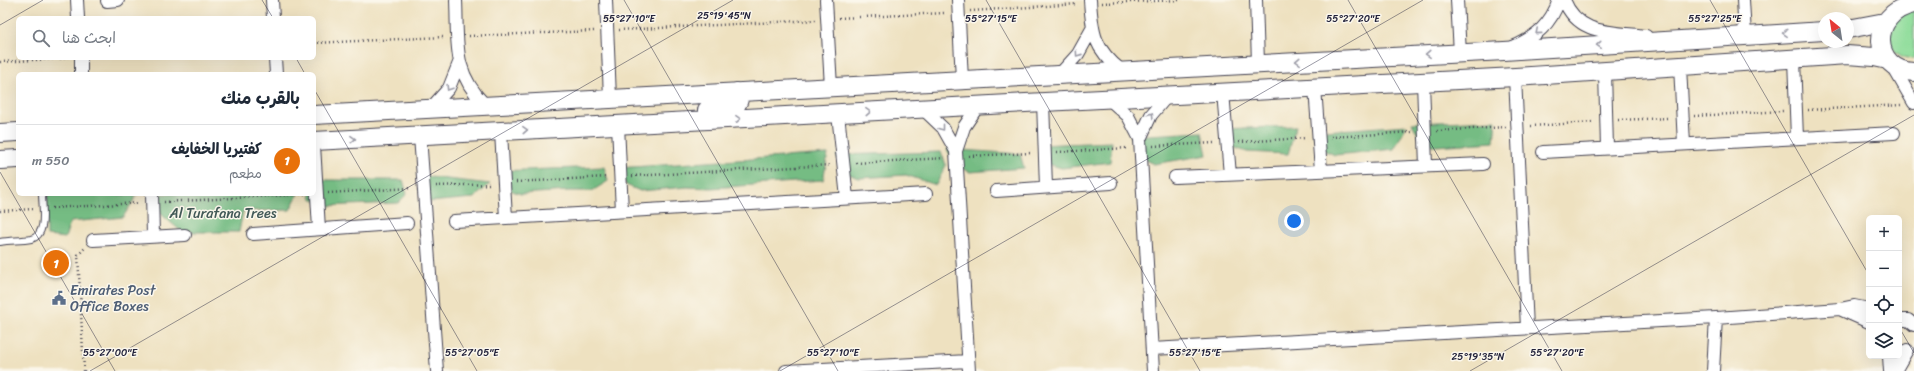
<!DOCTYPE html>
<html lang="ar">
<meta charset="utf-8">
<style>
body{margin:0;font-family:Sriracha,"Playpen Sans Arabic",sans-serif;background:#f6f6f7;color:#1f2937;direction:rtl}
.controls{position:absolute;right:12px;bottom:12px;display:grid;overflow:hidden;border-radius:6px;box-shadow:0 4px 16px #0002}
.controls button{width:36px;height:36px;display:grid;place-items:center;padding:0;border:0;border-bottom:1px solid #e0e1e3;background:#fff;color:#1f2937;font:20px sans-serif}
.compass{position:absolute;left:1818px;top:12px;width:36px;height:36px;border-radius:50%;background:#fff;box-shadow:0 4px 16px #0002;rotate:330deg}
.you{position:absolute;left:1294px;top:221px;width:14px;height:14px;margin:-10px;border:3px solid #fff;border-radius:50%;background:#1a73e8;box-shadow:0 0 0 6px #1a73e833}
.badge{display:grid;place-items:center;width:26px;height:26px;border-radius:50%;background:#d1495b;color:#fff;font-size:13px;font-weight:700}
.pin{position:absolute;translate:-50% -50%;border:2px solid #fff;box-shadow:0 1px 4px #0006}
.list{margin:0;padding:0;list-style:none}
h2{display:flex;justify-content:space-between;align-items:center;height:52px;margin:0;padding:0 16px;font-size:17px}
h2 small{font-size:13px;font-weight:400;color:#747a83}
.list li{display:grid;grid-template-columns:26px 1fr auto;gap:12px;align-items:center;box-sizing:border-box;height:72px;padding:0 16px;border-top:1px solid #e0e1e3}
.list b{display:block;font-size:15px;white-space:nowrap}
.list p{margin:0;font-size:13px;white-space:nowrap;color:#747a83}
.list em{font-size:13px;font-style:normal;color:#747a83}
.icon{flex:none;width:22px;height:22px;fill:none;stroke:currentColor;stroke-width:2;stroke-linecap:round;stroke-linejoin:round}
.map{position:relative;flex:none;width:1914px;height:371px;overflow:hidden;direction:ltr}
.search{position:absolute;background:#fff;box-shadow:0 4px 16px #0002;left:16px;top:16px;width:300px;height:44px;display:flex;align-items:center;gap:10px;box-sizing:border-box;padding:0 14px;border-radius:6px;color:#747a83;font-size:15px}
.panel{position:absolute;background:#fff;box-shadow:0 4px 16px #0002;left:16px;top:72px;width:300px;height:124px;border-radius:6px;direction:rtl}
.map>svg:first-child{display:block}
.green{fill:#90dd9b;stroke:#59806b}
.forest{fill:#74bc83;stroke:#4b6f5f}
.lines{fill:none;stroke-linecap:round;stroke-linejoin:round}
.service-casing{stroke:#413f4f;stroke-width:8}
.minor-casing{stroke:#413f4f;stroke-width:14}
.secondary-casing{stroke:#413f4f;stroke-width:20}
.path{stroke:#413f4f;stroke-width:2.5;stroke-dasharray:1 3;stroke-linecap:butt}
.service{stroke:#fff;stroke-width:6}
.minor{stroke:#fff;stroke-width:12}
.secondary{stroke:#fff;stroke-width:18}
.oneway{stroke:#9c9ca7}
.ticks{fill:none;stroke:#22223b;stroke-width:1;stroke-opacity:0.45}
.labels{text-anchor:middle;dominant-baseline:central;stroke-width:3;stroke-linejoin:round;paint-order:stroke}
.park-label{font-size:14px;fill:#435a58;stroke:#fbf7ec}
.service-label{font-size:14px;fill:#4e5e75;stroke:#fbf7ec;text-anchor:start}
.ticks-label{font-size:10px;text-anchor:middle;fill:#22223b;stroke:#fbf7ec;stroke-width:3;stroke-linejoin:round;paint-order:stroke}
</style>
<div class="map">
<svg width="1914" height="371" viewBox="0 0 1914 371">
<rect width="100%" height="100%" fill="#fbf7ec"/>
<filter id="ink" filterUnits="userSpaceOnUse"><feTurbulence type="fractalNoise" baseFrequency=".025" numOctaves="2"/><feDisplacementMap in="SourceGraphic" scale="8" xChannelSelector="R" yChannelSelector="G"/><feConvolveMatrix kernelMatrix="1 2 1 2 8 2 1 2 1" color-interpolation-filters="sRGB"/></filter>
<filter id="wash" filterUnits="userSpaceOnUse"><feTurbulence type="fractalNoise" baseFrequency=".012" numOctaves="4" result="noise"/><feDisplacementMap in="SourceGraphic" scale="16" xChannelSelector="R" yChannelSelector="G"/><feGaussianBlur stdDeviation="0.9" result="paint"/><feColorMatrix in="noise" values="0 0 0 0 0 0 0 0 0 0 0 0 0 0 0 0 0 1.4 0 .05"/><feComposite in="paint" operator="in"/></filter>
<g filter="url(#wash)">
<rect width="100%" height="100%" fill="#eee1c0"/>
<path class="green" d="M1914 8V59C1902 59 1889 50 1888 37 1888 32 1890 26 1891 21Z"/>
<path class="forest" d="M1496 120 1494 142 1435 146 1421 141 1412 123Z
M1407 125 1394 149 1335 155 1321 149 1312 132Z
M1296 126 1288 154 1247 152 1233 147 1224 129Z
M1202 132 1207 155 1154 164 1138 157 1130 136Z
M1112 142 1110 162 1062 168 1047 164 1039 145Z
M947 149 1020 154 1024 168 970 172 956 166Z
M941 152 946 165 936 185 906 175 859 178 845 173 836 155Z
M828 154 823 180 711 188 687 187 640 191 626 185 617 168Z
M604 167 608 181 592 191H568L521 194 507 189 498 171Z
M421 176 490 184 474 198 428 202Z
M316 180H403L407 194 398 203 324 206 310 197Z
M47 194H51L137 195 123 217 70 222 65 238 47 236Z
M148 194H298L290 210 243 211 239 232H182L162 215Z"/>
</g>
<g filter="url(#ink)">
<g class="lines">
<defs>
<path id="service" d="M0 242C10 240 21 241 31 239 48 235 42 207 42 194"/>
<path id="minor" d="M77 0 78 18
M272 0 273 18
M456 0C458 44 452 71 485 105
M606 0 610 98
M826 0 831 87
M958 0 962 80
M1090 0C1092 33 1094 49 1122 71
M1256 0 1258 63
M1457 0 1460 53
M1564 0C1579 37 1613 31 1646 36
M1743 0 1745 35
M107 1 118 0
M1513 47C1536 37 1551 24 1559 0
M81 58V74
M275 58 276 74
M1794 59 1797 138
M1892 65 1914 103
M1680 66 1684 144
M1605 71 1607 148
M1059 75 1078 54 1092 29
M1515 77 1527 328
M1423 82 1426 166
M1315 87 1321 171
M1223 92 1230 175
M1109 99 1128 116 1140 139 1153 371
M1043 102 1046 187
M432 107 449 88 459 63
M923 109 943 128 956 151
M838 114 847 198
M618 125 622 211
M501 132 506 218
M420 136 437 371
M1140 139 1151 115 1168 95
M314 145 319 229
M1543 152 1894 133
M1175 177 1483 164
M996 191 1111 183
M152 194 153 236
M454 221 926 194
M253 234 407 223
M93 240 185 235
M1842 310 1869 322
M1899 320H1908L1914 325
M1152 349 1716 318 1840 309 1854 306 1869 309
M1889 356 1890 371
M786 371 968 361
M969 371 956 151 964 127 978 106
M1713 371 1716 318
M1895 371 1907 350"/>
<path id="secondary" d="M1914 4C1868 13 1872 71 1914 72
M1848 29 1885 22
M707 110 736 105C740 100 740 97 736 92
M314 115 1504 51 1824 31
M0 133 18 132
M314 141 1515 77 1847 55 1874 57 1888 60
M0 160 18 159"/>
</defs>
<use href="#service" class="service-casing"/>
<use href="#minor" class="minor-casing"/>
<use href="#secondary" class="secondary-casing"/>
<path class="path" d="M1102 3 1180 0
M970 11 1077 4
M839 18 945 13
M619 30 816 20
M469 36 594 31
M314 43 444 37
M0 62 68 58
M1808 110 1901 105
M1694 116 1783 111
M1618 120 1669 118
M1531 126 1593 122
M1437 131 1506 127
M1331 137 1412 132
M1239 142 1306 138
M1153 146 1214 143
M1057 152 1128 148
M969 156 1032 153
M856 163 944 158
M632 176 831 165
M516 182 607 177
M436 186 491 184
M328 193 411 188
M164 202 305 194
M52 208 139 203
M0 211 33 209
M84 371 78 255 85 248"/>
<use href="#service" class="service"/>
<use href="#minor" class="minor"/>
<use href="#secondary" class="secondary"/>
</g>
<defs><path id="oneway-chevron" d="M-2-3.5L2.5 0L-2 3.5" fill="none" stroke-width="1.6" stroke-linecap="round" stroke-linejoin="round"/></defs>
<g class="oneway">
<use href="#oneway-chevron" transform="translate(1538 32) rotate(139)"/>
<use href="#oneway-chevron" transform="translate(1785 33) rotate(177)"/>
<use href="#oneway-chevron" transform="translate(1599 45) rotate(176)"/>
<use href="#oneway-chevron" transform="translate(1078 54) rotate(125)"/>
<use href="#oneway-chevron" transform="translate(1428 54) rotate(177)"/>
<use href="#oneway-chevron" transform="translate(1298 61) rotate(177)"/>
<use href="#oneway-chevron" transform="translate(449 88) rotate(122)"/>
<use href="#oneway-chevron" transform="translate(868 112) rotate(-3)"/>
<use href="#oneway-chevron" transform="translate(1151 115) rotate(-58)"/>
<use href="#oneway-chevron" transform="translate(738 119) rotate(-3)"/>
<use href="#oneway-chevron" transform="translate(942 128) rotate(52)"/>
<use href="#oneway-chevron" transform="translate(525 130) rotate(-3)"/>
<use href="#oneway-chevron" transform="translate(353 139) rotate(-3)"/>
</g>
</g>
<path class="ticks" d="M262 0 273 18M624 0 838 371M986 0 1200 371M1348 0 1562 371M1710 0 1869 275M0 25 43 0M296 58 305 74M314 89 477 371M0 172 115 371M1899 327 1914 353M90 371 733 0M780 371 1423 0M1470 371 1914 115"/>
<defs>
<symbol id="civic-bare" viewBox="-9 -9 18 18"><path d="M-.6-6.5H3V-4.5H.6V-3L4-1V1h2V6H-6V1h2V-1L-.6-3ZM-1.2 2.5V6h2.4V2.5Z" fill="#5c6f8a" stroke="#fbf7ec" stroke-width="2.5" paint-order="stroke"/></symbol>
</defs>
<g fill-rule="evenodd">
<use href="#civic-bare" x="49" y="288" width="20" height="20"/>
</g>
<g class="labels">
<g class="park-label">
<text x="223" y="213">Al Turafana Trees</text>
</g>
<g class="service-label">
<text x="70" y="290">Emirates Post<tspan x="70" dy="16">Office Boxes</tspan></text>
</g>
</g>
<g class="ticks-label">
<text x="724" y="19">25°19'45"N</text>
<text x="629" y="22">55°27'10"E</text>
<text x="991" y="22">55°27'15"E</text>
<text x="1715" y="22">55°27'25"E</text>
<text x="1353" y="22">55°27'20"E</text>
<text x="110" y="356">55°27'00"E</text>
<text x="472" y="356">55°27'05"E</text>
<text x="833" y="356">55°27'10"E</text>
<text x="1195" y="356">55°27'15"E</text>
<text x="1557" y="356">55°27'20"E</text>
<text x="1478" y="360">25°19'35"N</text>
</g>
</svg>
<div class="controls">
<button>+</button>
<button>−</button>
<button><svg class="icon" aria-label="locate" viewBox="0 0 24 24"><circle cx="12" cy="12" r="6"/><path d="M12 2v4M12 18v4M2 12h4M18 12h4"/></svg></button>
<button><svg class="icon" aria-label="layers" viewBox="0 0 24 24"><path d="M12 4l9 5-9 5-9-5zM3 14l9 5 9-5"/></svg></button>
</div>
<svg class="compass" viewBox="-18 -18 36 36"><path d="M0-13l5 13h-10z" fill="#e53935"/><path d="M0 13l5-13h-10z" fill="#747a83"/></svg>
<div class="you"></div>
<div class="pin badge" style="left:56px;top:263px;background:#e8710a">1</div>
<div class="search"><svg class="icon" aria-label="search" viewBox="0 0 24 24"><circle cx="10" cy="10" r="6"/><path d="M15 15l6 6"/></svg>ابحث هنا</div>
<section class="panel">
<h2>بالقرب منك<small></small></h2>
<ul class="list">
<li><span class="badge" style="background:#e8710a">1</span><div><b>كفتيريا الخفايف</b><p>مطعم</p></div><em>550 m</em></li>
</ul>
</section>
</div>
